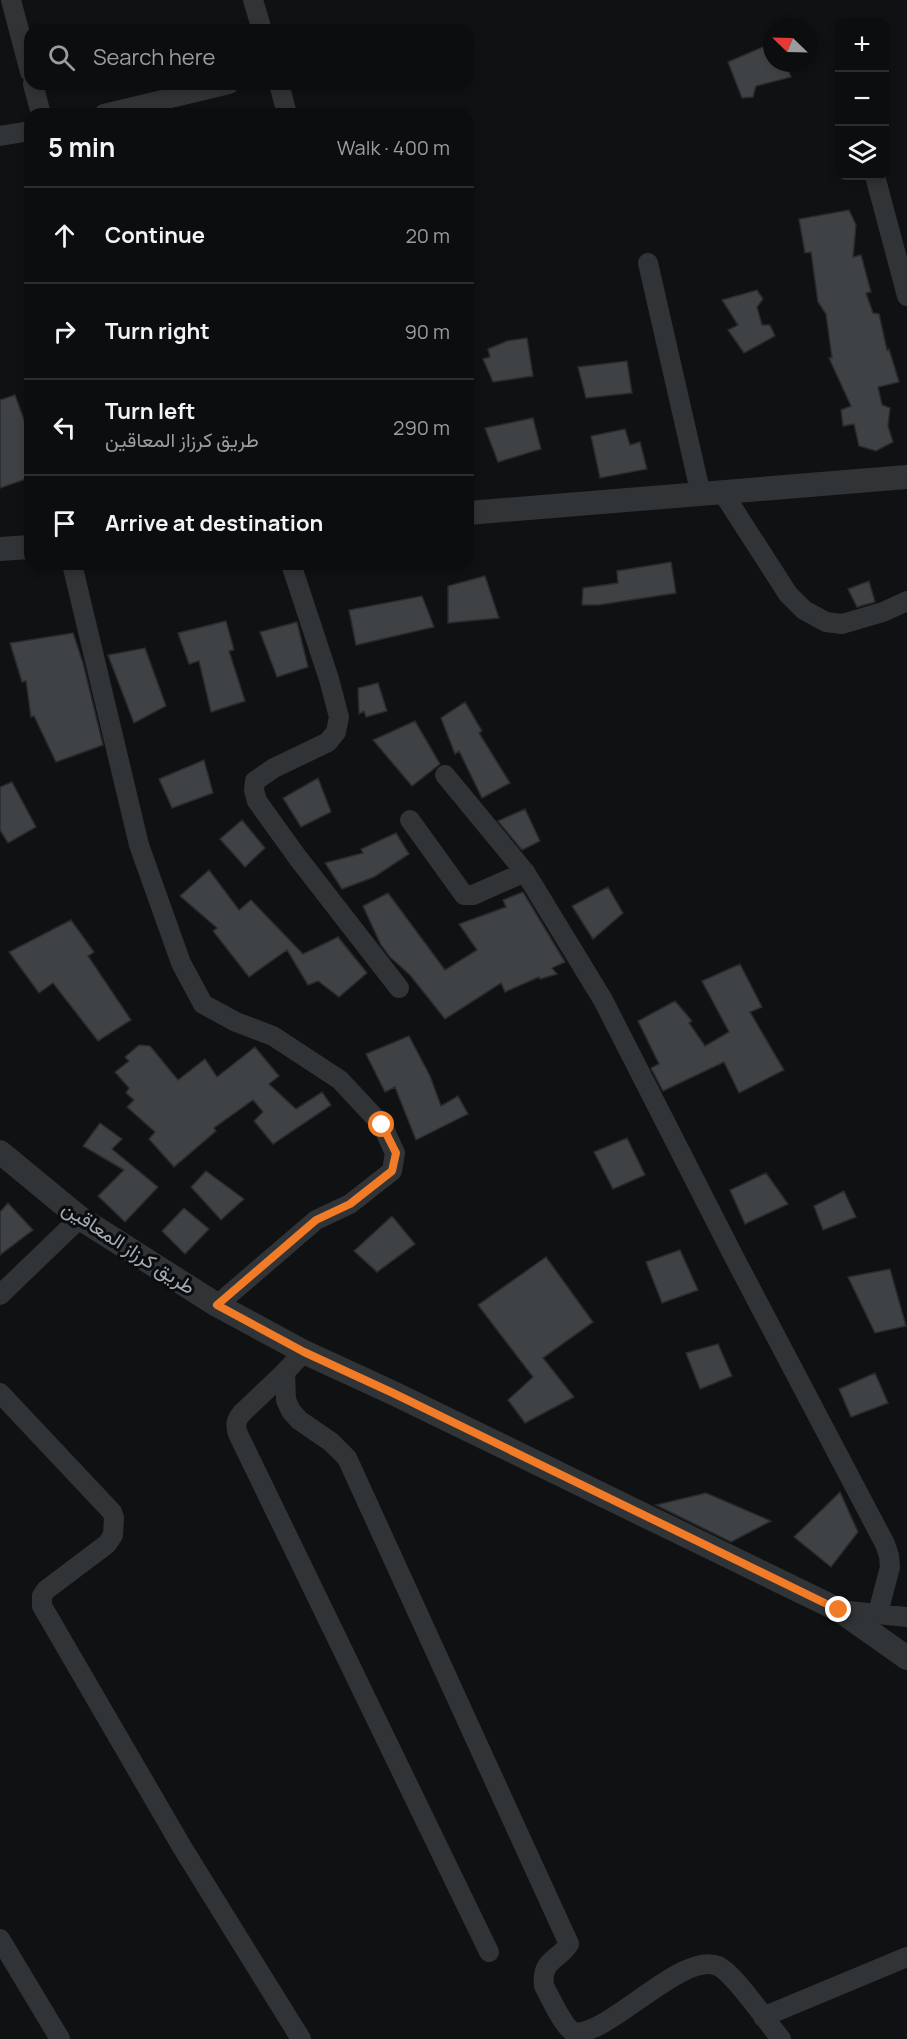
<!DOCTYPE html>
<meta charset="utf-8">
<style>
body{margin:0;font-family:Manrope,Vazirmatn,sans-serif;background:#151617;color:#f1f3f6}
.controls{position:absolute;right:18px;top:18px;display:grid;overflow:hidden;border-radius:12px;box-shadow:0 3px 9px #0003}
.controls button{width:54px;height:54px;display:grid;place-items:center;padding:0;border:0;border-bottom:2px solid #2c2d2e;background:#0c0d0e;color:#f1f3f6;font:30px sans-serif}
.compass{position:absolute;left:763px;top:18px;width:54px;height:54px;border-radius:50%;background:#0c0d0e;box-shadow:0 3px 9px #0003;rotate:293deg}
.stop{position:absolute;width:18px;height:18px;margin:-14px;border:4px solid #f27b28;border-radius:50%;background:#fff}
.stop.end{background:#f27b28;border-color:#fff;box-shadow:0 2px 6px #0008}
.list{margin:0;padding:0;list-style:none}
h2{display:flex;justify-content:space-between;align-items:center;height:78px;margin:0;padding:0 24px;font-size:26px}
h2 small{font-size:20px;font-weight:400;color:#9a9c9e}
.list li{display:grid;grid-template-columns:39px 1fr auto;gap:18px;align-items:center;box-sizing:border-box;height:96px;padding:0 24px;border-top:2px solid #2c2d2e}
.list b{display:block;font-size:22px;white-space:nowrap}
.list p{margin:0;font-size:20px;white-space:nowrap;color:#9a9c9e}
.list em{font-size:20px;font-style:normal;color:#9a9c9e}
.icon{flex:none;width:33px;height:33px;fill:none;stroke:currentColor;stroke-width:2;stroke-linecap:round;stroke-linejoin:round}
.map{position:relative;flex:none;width:907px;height:2039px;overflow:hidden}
.search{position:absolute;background:#0c0d0e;box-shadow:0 3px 9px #0003;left:24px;top:24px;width:450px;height:66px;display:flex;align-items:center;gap:15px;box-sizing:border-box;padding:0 21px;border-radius:18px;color:#9a9c9e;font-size:22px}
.panel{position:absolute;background:#0c0d0e;box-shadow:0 3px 9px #0003;left:24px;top:108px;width:450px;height:462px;border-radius:18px}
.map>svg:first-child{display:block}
.building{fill:#3f4245;stroke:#2a2b2e;stroke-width:1.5}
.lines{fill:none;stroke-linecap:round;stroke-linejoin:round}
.minor{stroke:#313437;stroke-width:20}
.tertiary{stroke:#313437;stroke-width:24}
.route{stroke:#f27b28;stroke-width:8}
.labels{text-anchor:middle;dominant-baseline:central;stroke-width:6;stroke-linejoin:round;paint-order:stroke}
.street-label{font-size:20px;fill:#a1abb3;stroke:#0b0c0d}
</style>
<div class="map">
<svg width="907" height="2039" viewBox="0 0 907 2039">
<rect width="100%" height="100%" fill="#101112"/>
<path class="building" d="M772 43V63H786L791 77 756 86 753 97 742 98 728 62Z
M849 210 856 225 853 257 861 255 871 292 866 293 873 313 879 314 887 350 889 349 899 382 878 387 882 405 890 408 888 426 893 442 876 451 859 446 854 424 843 426 841 410 851 406 829 358H832L826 314 818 302 811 252 805 253 799 219Z
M757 290 763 299 757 307 762 325H770L775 336 744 353 728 330 738 325 722 300Z
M527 338 533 376 493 382 483 359 490 357 488 349 507 341Z
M627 361 632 393 586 398 578 367Z
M15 395 30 436V468L27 469 29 478 0 488V400Z
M533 418 541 449 498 462 485 428Z
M625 429 630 445 640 442 647 469 600 478 591 436Z
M671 562 676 593 598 605H582L583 588 618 583 617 571Z
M485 576 499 618 448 623V586Z
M869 581 875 602 857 607 848 589Z
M422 596 434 627 356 645 349 610Z
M226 621 234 650 229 651 245 701 211 712 199 661 189 664 178 633Z
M297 622 308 667 277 677 260 632Z
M73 633 83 663 103 745 56 762 34 716 31 717 26 681 22 682 10 643Z
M145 648 166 706 134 723 108 655Z
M378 683 387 711 366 717 364 711 359 714 358 688Z
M465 702 482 731 479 733 510 783 482 798 459 751 455 754 441 718Z
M415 721 440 764 412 786 373 740Z
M204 760 213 793 172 808 159 779Z
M318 778 331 812 301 827 283 798Z
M12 782 36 827 8 843 0 830V787Z
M525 809 540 841 522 850 498 821Z
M242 820 265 848 245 867 220 839Z
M396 833 409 854 374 877 342 889 325 863 363 853 361 849Z
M209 870 239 910 251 900 303 954 338 937 367 973 339 997 318 981 308 985 287 950 249 977 213 931 217 928 180 896Z
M608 887 623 913 593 939 572 906Z
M523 892 565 962 552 968 557 974 540 979 539 977 505 992 501 983 445 1019 410 975 390 957 381 945 363 906 388 893 445 970 477 950 459 924 506 907 503 900Z
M71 920 94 952 88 956 131 1020 98 1041 53 983 39 993 9 952Z
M740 964 762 1007 750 1012 784 1070 739 1093 724 1062 663 1091 651 1068 659 1064 638 1021 675 1001 692 1021 689 1023 705 1046 729 1032 702 981Z
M409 1036 430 1076 441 1106 458 1096 468 1114 416 1140 395 1087 385 1092 366 1054Z
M139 1045 150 1046 178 1080 205 1059 217 1077 255 1047 279 1076 269 1084 296 1109 322 1092 331 1105 273 1144 254 1121 263 1112 253 1100 214 1128 216 1131 174 1167 149 1139 155 1132 127 1107 134 1100 126 1093 129 1088 115 1072 129 1061 125 1057Z
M100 1123 122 1139 112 1149 158 1187 125 1222 98 1196 124 1170 83 1146Z
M627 1138 645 1175 613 1189 594 1152Z
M206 1171 244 1199 221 1220 191 1187Z
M766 1173 788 1204 745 1224 730 1190Z
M844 1191 856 1217 823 1230 814 1206Z
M8 1203 33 1230 0 1255V1212Z
M184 1208 209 1229 185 1254 162 1231Z
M392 1216 415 1244 377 1272 354 1251Z
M680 1250 698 1290 662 1303 646 1262Z
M546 1257 593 1322 543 1358 574 1397 525 1423 508 1400 533 1377 478 1305Z
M890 1269 906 1326 875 1333 848 1277Z
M718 1344 732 1376 700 1389 686 1353Z
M875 1373 888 1403 851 1417 839 1389Z
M840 1492 858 1532 831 1567 794 1537Z
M706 1493 771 1521 731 1542 656 1505Z"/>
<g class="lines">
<path class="minor" d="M11 0 30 72
M253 0 262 30
M33 84 41 114
M279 84 287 114
M104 114 229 84
M0 136 30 131
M875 176 907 296
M648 263 701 495
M723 493 788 594 804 610 826 622 842 624 883 612 907 601
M72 564 139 845 181 963 203 1004 236 1022 273 1036 340 1080 382 1125 395 1153 392 1171 350 1204 316 1220 217 1305
M291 564 329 679 339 717 336 732 328 742 274 768 255 781 254 790 257 801 298 858 399 988
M445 775 525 872 603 1000 733 1255 885 1544 889 1556 890 1567 878 1613
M410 820 464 895H473L525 872
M0 1295 80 1218
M304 1352 285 1372 286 1400 291 1411 299 1420 331 1442 347 1458 569 1944C558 1961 541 1959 544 1986 550 1997 563 2026 573 2032 606 2039 682 1950 718 1966 735 1974 767 2022 781 2039
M285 1372 242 1413C236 1420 235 1424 238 1434L489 1952
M0 1393 112 1512 114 1518 113 1535 107 1544 46 1590 42 1596V1606L182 1847 301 2039
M839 1610 907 1617
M0 1939 60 2039
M763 2017 907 1957"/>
<path class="tertiary" d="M468 513 907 477
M0 549 30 547
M0 1152 80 1218 217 1305 304 1352 393 1393 839 1610 907 1658"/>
</g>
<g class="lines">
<path class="route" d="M382 1125 396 1153 392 1171 350 1204 316 1220 217 1305 304 1352 393 1393 839 1610"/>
</g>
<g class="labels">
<g class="street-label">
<text transform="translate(129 1247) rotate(33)">طريق كرزاز المعاقين</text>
</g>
</g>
</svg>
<div class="controls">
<button>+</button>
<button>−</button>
<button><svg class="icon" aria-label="layers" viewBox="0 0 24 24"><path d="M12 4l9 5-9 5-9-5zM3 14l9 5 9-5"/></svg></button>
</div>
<svg class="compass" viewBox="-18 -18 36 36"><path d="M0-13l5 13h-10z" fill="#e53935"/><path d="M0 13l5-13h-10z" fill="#9a9c9e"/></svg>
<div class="stop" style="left:382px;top:1125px"></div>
<div class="stop end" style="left:839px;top:1610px"></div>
<div class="search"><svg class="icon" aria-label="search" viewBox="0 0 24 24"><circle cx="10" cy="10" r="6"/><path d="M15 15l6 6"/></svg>Search here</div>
<section class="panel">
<h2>5 min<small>Walk · 400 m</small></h2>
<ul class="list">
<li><svg class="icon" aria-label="ahead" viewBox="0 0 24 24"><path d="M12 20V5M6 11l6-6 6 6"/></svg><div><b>Continue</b></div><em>20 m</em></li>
<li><svg class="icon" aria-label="right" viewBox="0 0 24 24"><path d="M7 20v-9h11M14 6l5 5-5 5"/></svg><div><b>Turn right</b></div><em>90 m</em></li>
<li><svg class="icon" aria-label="left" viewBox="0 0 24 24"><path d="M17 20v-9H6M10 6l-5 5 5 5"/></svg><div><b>Turn left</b><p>طريق كرزاز المعاقين</p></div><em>290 m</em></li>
<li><svg class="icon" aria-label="arrive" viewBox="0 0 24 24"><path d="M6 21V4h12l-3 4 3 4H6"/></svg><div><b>Arrive at destination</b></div></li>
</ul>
</section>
</div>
